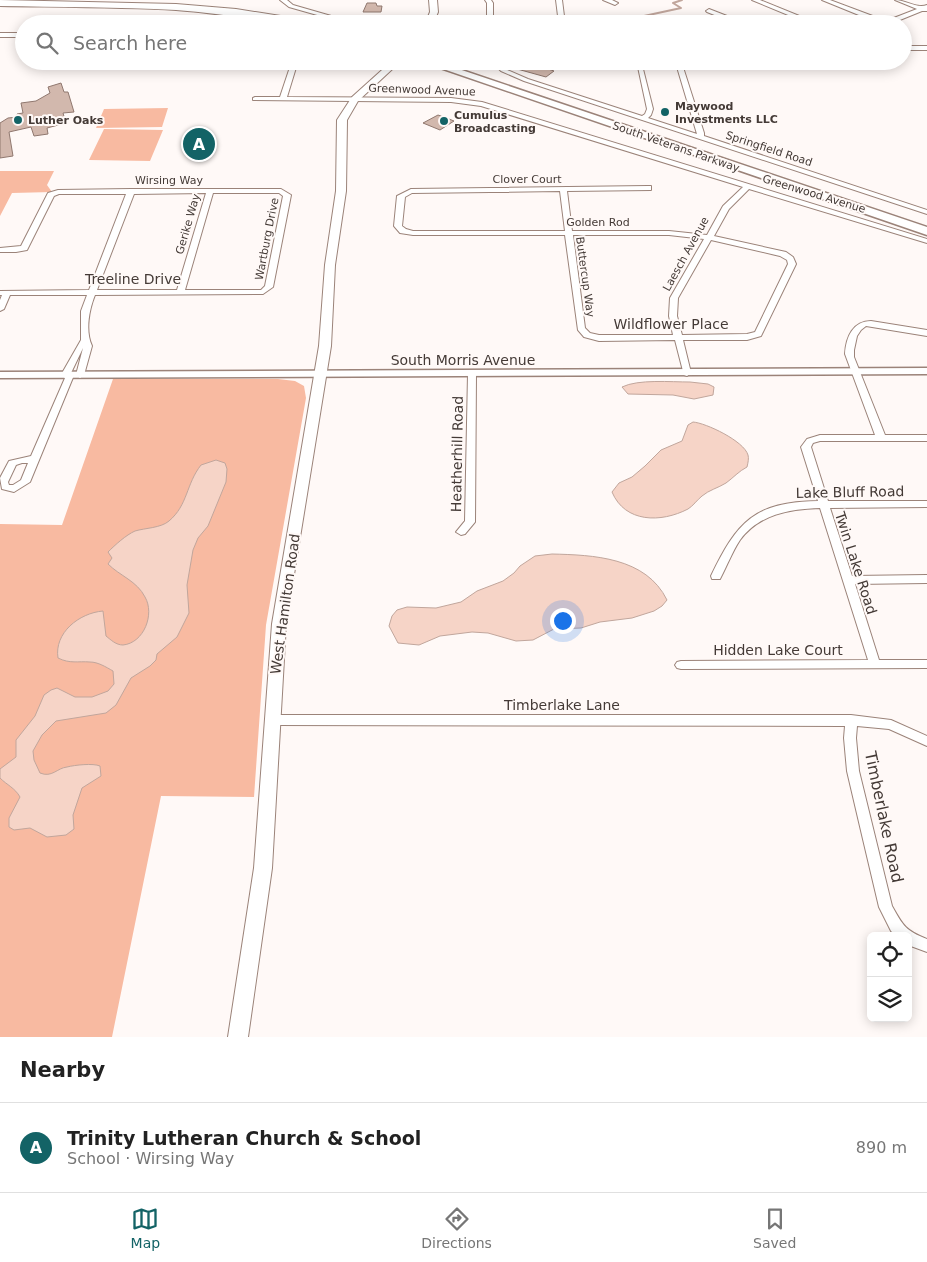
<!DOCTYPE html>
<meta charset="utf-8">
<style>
body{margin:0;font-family:"DejaVu Sans",sans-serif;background:#f2f2f2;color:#222}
.controls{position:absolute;right:15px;bottom:15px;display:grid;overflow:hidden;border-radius:8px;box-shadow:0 2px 12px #0003}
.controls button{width:45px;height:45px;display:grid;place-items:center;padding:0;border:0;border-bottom:1px solid #e0e0e0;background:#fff;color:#222;font:25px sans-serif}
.you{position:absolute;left:562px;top:620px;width:18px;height:18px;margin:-12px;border:4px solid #fff;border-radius:50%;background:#1a73e8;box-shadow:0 0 0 8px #1a73e833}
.badge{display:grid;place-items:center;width:32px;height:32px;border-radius:50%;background:#136366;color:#fff;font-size:16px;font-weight:700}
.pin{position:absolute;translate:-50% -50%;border:2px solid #fff;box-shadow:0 1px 5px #0006}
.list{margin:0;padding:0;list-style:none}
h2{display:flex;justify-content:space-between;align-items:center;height:65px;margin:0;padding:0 20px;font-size:21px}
h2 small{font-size:16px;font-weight:400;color:#767676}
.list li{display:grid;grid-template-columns:32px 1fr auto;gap:15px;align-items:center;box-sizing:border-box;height:90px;padding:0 20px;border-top:1px solid #e0e0e0}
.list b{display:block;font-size:19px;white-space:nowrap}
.list p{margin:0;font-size:16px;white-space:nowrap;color:#767676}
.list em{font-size:16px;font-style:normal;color:#767676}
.icon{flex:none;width:28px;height:28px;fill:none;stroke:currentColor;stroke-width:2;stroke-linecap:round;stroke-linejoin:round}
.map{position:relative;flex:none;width:927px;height:1037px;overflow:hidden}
.search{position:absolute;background:#fff;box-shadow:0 2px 12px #0003;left:15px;right:15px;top:15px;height:55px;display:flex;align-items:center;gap:12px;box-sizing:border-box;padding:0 18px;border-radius:28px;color:#767676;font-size:19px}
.sheet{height:155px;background:#fff}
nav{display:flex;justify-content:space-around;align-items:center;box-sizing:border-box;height:70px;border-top:1px solid #e0e0e0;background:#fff;font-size:14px;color:#767676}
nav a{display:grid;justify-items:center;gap:2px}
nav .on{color:#136366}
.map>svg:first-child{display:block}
.green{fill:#f8baa1}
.water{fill:#f6d4c7;stroke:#c1a69c}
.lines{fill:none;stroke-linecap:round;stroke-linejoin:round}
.stream{stroke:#c1a69c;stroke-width:2}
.building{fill:#d2b8ad;stroke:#90786f}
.minor-casing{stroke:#9b8379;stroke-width:2}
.tertiary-casing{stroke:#9b8379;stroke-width:3}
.secondary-casing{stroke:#9b8379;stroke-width:2}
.trunk-casing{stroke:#9b8379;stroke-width:3}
.motorway-casing{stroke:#9b8379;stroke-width:2}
.minor{fill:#fff;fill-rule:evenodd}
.tertiary{fill:#fff;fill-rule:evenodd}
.secondary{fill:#fff;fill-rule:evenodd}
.trunk{fill:#fff;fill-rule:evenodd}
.motorway{fill:#fff;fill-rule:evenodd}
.poi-dot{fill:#136366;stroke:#fff9f7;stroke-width:2}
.labels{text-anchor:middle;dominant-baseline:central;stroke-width:4;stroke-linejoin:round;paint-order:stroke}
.far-street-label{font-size:11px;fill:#443a36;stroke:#fff9f7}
.far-poi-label{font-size:11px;font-weight:bold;fill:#443a36;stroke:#fff9f7;text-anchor:start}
.street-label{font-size:14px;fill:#443a36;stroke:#fff9f7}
.near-street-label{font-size:16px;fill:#443a36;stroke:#fff9f7}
</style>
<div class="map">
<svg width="927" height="1037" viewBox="0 0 927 1037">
<rect width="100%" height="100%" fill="#fff9f7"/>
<path class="green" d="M168 108 162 127 96 128 104 109Z
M104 129 163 130 150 161 89 160Z
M0 171H54L47 185 52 192 12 193 0 216Z
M113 379H278L295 381 304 386 306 398 266 625 254 797 161 796 112 1037H0V524L62 525Z"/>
<path class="water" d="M690 382 708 384 714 387 713 395 694 399 673 395 628 394 622 387C638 379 671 382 690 382Z
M693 422C706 423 744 441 748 455 749 458 748 463 747 467 739 471 733 478 726 483 718 488 709 490 702 496 697 500 693 506 688 509 661 523 625 523 612 492L619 483 632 477 645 466 661 450 682 441 688 425Z
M216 460 225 463 227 469 226 482 208 526 198 538 193 550 187 585 189 613 177 637 157 654 156 660 150 666 131 678 116 705 106 713 56 721 42 735 33 751 34 760 40 773C52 778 57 768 67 767 75 765 93 763 100 766L101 776 82 788 73 815 74 829 66 835 47 837 30 828 14 830 9 827V818L20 797C15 788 7 785 0 778V769L16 757V740L35 716 44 695 51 690 57 688 75 697H92L108 691 114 684 113 671C106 667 98 662 90 662 78 661 70 664 58 658 54 633 79 613 103 611L106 636C111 640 116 645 123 645 144 643 155 614 145 597 137 581 120 576 108 564L112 558 108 552C115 545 126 535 135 531 145 528 161 528 169 521 188 505 186 484 201 465Z
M552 554C593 555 646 557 667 600L662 606 654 611 632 618 600 622 581 628 554 629 533 640 516 641 488 633 472 632 440 636 419 645 398 643 389 626 392 616 397 610 407 607 436 608 461 602 477 591 503 581 514 573 520 566 535 556Z"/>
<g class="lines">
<path class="stream" d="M625 24H630
M633 24 642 22 644 16 681 8 673 3 682 0"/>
</g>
<path class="building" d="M367 3H376L377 6H382L381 12H363Z
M519 61H524L554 71 546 77 510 67Z
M61 83 64 92H68L74 112 63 113 66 123 47 128 48 134 34 136 31 127 9 132 13 156 0 158V123L8 118 18 117 17 114 23 113 21 103 36 101 50 93 48 87Z
M438 115 449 119 454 121 440 130 423 123Z"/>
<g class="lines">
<defs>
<path id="minor" d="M280 0H287L293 5 359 24H349L289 7Z
M485 0H491L493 3V24H487V3Z
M556 0H562L565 24H559Z
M603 0H612L618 3 615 5Z
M752 0H760L819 24H810Z
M822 0H830L886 21 917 9 895 0C906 0 917 9 927 5V11H922L890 24H881Z
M709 9 745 23 746 24H737L707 12 706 11Z
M668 20 673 24H666L665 22Z
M0 33H24V37H0Z
M903 46H927V50H903Z
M292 61H298L287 97 451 98 482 102 927 239V243L749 189 729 209 714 236 786 252 793 257 796 264 761 336 747 340H683L691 373 687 376 684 375 675 340 599 341 584 337 578 330 565 235H413L400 233 394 226 397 196 411 189 648 186H651V190L567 191 572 231H669L707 235 723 206 743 187 481 106 451 102 253 100V98L255 97H280ZM560 191 565 231H413L406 229 402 226 405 197 412 193ZM573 235H669L704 239 670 298 669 316 673 335H599L590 333 585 328ZM711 240 780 256 787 260 788 264 755 332 747 334 682 335 677 316 678 298Z
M491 61H498L505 69 528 79 642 116 645 114 647 109 638 67 646 62 682 64 704 133V136L927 210V214L524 81 501 71ZM647 66 677 67 697 134 648 118 651 115 653 109 643 69Z
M131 189H281L291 195 273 287 263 294 95 295C89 310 85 331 92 346L84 375 80 378 76 375 83 348 71 373 74 375 30 482 14 492 2 489 0 478 9 461 31 456 65 378 61 375 81 340V311L87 295H10L4 309 0 311V300L2 295H0V291L89 290 126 194H59L54 196 27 250 16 252H0V248L21 246 48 193 58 190ZM206 193 177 290H97L134 194ZM213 193H279L283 196 265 286 261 290H185ZM22 463H28L21 480 13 485H9L8 482 16 465Z
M871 321 927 330V336L866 326 861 330 857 336 854 350V357L885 435H927V441H820L813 443 811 447 828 501H927V507L830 508 852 576 927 575V583L855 584 879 660H927V668L681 669 677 668 675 665 677 662 681 661 868 660 820 508C790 509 759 514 740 540 732 552 727 566 720 579H712L711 576C737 522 754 502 818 501L801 447 807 439 820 435H875L845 354C846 337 853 321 871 321Z
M472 371 476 374 475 522 465 534 461 535 456 532 465 521 468 374Z
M273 715H851L891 720 927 736V746L889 729 857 726 856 738 859 771 892 906C903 926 906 931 927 939V952L908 945V936H896L891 931 879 907 862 835 847 771 844 738 845 726 273 725 269 723 267 720 269 717Z"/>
<path id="tertiary" d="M927 368V374L0 378V372Z"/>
<path id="secondary" d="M429 0H437L438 12 433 24H425L430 12Z
M392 61H401L358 101 347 120 346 191 335 265 331 346 286 624 272 868 248 1037H228L254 868 272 624 319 346 325 265 336 191 337 120 352 97Z"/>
<path id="trunk" d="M396 61H414L393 68 388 65Z
M420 61H435L927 227V235Z"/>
<path id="motorway" d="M0 0 176 4 236 9 312 21 317 24C270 24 223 13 176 10 118 7 59 7 0 6Z
M392 61 387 65 382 62V61Z"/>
</defs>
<use href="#minor" class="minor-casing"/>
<use href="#tertiary" class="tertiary-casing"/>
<use href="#secondary" class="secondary-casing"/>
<use href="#trunk" class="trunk-casing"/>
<use href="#motorway" class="motorway-casing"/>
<use href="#minor" class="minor"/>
<use href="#tertiary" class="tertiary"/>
<use href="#secondary" class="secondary"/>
<use href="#trunk" class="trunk"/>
<use href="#motorway" class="motorway"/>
</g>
<g class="poi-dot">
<circle cx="665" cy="112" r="5"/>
<circle cx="18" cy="120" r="5"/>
<circle cx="444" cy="121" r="5"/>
</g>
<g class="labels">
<g class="far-street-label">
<text transform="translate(422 90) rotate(2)">Greenwood Avenue</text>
<text transform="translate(676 147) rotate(19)">South Veterans Parkway</text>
<text transform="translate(769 149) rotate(18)">Springfield Road</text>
<text x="527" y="179">Clover Court</text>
<text x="169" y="180">Wirsing Way</text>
<text transform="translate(814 194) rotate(17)">Greenwood Avenue</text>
<text x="598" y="222">Golden Rod</text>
<text transform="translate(188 224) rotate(-74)">Gerike Way</text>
<text transform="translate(267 239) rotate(-79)">Wartburg Drive</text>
<text transform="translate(686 254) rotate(-61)">Laesch Avenue</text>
<text transform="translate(585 277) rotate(82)">Buttercup Way</text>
</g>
<g class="far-poi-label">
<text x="675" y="106">Maywood<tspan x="675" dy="13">Investments LLC</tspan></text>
<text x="454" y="115">Cumulus<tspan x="454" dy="13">Broadcasting</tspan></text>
<text x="28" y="120">Luther Oaks</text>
</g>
<g class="street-label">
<text x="133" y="279">Treeline Drive</text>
<text x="671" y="324">Wildflower Place</text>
<text x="463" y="360">South Morris Avenue</text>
<text transform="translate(457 454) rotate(-89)">Heatherhill Road</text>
<text transform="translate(850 492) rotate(-1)">Lake Bluff Road</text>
<text transform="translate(856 563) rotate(72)">Twin Lake Road</text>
<text transform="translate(285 604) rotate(-82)">West Hamilton Road</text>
<text x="778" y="650">Hidden Lake Court</text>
<text x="562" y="705">Timberlake Lane</text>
</g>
<g class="near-street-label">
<text transform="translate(884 817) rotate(78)">Timberlake Road</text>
</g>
</g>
</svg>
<div class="controls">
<button><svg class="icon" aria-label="locate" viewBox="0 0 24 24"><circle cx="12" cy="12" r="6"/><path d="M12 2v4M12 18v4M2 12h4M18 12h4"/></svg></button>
<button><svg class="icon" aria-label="layers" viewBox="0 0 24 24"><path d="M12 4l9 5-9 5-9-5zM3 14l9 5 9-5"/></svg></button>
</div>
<div class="you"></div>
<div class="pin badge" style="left:199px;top:144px">A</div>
<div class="search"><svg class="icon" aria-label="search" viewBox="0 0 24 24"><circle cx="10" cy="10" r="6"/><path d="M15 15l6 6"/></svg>Search here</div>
</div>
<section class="sheet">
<h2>Nearby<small></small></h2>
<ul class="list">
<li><span class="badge">A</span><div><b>Trinity Lutheran Church &amp; School</b><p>School · Wirsing Way</p></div><em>890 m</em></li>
</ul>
</section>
<nav>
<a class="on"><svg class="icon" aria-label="map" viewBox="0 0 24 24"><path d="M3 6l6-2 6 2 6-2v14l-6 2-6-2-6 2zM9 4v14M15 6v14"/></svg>Map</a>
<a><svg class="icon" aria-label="directions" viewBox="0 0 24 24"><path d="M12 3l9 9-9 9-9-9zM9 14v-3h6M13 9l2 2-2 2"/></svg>Directions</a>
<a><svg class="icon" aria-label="saved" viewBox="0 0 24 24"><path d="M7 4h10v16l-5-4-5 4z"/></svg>Saved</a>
</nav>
